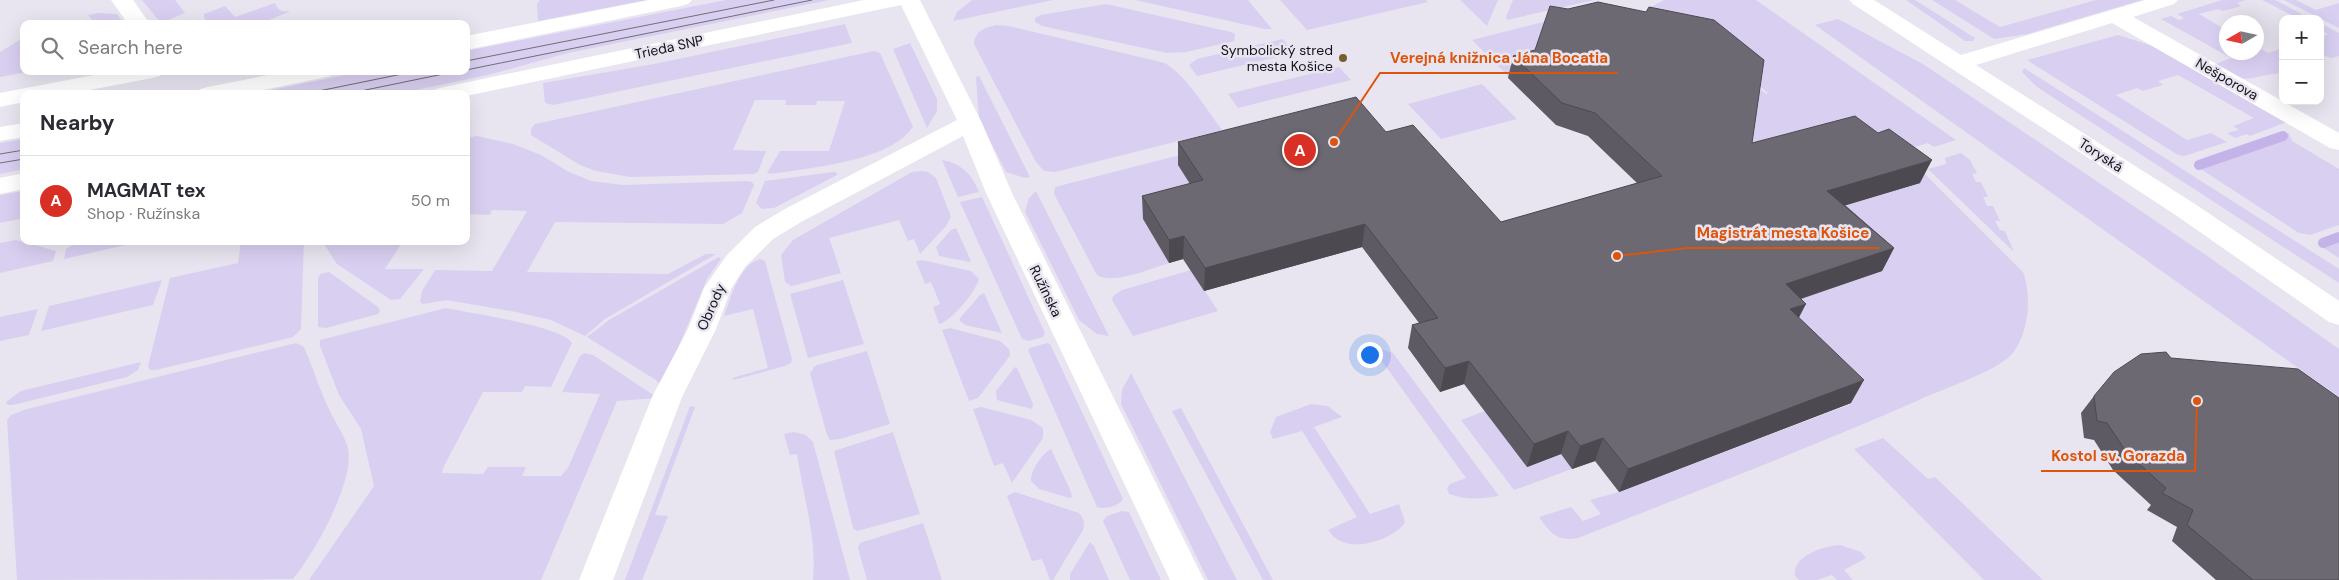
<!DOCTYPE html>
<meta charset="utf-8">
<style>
body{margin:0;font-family:"DM Sans",sans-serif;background:#f2f2f3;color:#2b2b33}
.controls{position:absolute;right:15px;top:15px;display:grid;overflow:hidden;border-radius:10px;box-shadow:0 5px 20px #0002}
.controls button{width:45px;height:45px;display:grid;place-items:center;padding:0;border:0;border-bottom:1px solid #e1e1e2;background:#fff;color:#2b2b33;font:25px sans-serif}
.compass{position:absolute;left:2219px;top:15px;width:45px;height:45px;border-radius:50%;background:#fff;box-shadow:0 5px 20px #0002;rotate:261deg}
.you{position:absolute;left:1369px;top:354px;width:18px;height:18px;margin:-12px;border:4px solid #fff;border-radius:50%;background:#1a73e8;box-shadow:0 0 0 8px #1a73e833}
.badge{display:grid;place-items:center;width:32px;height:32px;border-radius:50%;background:#d93025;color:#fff;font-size:16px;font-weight:700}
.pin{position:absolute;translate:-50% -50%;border:2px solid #fff;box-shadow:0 1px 5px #0006}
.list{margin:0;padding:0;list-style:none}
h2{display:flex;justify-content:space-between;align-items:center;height:65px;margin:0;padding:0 20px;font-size:21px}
h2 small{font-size:16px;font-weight:400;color:#7c7c81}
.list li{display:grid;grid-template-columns:32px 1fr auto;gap:15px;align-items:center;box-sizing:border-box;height:90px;padding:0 20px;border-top:1px solid #e1e1e2}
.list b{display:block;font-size:19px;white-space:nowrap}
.list p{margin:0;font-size:16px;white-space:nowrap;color:#7c7c81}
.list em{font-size:16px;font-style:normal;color:#7c7c81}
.icon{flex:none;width:28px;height:28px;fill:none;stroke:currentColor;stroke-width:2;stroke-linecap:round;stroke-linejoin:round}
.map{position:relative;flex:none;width:2339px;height:580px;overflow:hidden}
.search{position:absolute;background:#fff;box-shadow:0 5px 20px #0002;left:20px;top:20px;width:450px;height:55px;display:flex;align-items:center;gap:12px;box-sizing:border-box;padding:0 18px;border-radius:10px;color:#7c7c81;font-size:19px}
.panel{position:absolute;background:#fff;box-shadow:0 5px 20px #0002;left:20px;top:90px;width:450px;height:155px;border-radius:10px}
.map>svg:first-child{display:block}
.green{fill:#d9cff1}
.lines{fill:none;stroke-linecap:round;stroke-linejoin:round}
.stream{stroke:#c3b3e9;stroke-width:10}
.minor{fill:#fff;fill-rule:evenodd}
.tram{stroke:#716f76;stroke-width:1}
.wall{fill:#5d5a63}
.shaded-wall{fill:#4c4a50}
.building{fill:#6c6973;stroke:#4c4a50}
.poi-dot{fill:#74602f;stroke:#e8e5f0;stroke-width:2}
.labels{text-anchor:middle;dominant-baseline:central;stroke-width:5;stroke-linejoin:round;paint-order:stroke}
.street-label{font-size:14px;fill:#131216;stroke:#e8e5f0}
.poi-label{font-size:14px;fill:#131216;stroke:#e8e5f0;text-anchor:end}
.leader{fill:none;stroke:#dd550c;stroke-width:2}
.callout-dot{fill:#dd550c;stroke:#e8e5f0;stroke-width:2}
.callout-label{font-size:15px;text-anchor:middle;font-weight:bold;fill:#dd550c;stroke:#e8e5f0;stroke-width:5;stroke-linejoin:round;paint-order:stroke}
</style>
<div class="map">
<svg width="2339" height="580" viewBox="0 0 2339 580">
<rect width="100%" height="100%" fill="#e8e5f0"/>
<path class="green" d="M142 0H175L185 13 161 23Z
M540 0H647L538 21 537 4Z
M726 0H829L568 53 488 75 397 94H251L365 71H466V51Z
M972 0H1053L953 21 957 12Z
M1135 0H1248L1272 29H1265Z
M1280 0H1426L1428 2 1307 30Z
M1460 0H1498L1487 26Z
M1513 0H1594L1507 20 1506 17Z
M1664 0H1756L1956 140 1934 147 1928 143 1898 152 1922 171 2023 272C2032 295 2029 336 2011 355 1995 372 1942 389 1919 400 1807 449 1692 493 1578 538 1557 542 1550 533 1539 517L1571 507 1583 521 1601 514 1590 500 1619 492 1851 404 1775 307 1882 271 1768 159 1747 141 1755 91 1761 90 1766 94 1768 93 1707 41 1642 29 1651 7Z
M1906 0H1915L1975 38 1973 41H1965Z
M1932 0H1955L2000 27 2096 0H2142L2027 34 1994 39Z
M2222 0H2246L2237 3 2241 6 2223 11 2218 9 2199 14 2226 30V52H2256L2257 47 2268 53 2283 48V73C2252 74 2245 90 2216 64L2231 58 2161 19 2171 16 2179 20 2184 18 2177 14Z
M2262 0H2275L2311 19H2299Z
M2284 0H2296L2316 10 2339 3V28Z
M275 3C278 11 282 12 291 11L259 24H210L204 18V14L225 6 235 17Z
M1106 4 1231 32 1235 34 1234 41 1186 52 1167 53 1042 26 1035 22V18L1041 15Z
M1613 4 1631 18 1526 82 1510 78 1472 40Z
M99 13 117 14 124 24H95L88 15Z
M1838 19 1923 64 2203 253 2339 349V397L1815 25Z
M2320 23 2339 33V56L2331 58 2320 54V37L2328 34 2320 30Z
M845 24 852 43 553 105 545 103 543 83 654 64Z
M996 25 1009 26 1165 63C1188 78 1205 107 1222 130L1055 172 1044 171 1036 162 974 44C975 31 984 28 996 25Z
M2118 35 2156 47 2287 122 2250 136 2247 134 2235 138 2227 133 2239 130 2233 126 2254 118 2178 75 2158 81 2163 85 2143 91 2137 88 2116 95 2187 140 2211 133 2227 142 2184 156 2178 155 2027 60Z
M23 38 24 71H32L0 77V52Z
M1283 39 1294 53 1197 76 1189 65 1197 59Z
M910 43 937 99V111L927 128 893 49Z
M874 51 880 53 913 127C892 157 832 165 798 170 788 171 776 175 767 173L780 151H829L845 101H817L816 105H785L786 100H755L733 150 766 151 758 172 754 174 630 177 596 171 580 165 531 135V129L535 124Z
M1339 67 1351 80 1238 108 1228 94Z
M2024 68 2339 269V283L2037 87 2022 72Z
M979 76 1030 177 1025 178 1006 172 979 119 976 77Z
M1482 84 1517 119 1441 139 1408 104Z
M2289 133 2292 141 2339 169V225L2310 235 2299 233 2196 166 2197 164Z
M477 136 513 144 541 155 567 171 591 181 623 185 747 181 752 182 754 185 742 213 723 224 555 222 527 272 668 274 706 254H716L605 319 585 336 551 320 516 312 447 300 423 304 420 302 422 291 435 270 492 271 527 211 492 210 490 215 466 214V138Z
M24 139V169L0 174V143Z
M1227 143 1202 203 1143 219 1169 263C1151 269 1112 285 1097 275L1054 194 1055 187Z
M1961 153 1970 160 1977 173 1972 174 1976 182H1981L1988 197H1983L1987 206H1993L2000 221H1995L2000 230 2005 231 2014 252 1928 169 1946 164 1945 158Z
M942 160C961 163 972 174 979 192L958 197Z
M921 171 928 172 936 178 951 217 946 226 920 254 914 239 908 241 899 220 829 238 841 273 796 285 791 286 785 282 781 255 793 240 912 172Z
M834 172 837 173V175L774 208 762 209 756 203 765 181Z
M24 191V218L0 223V195Z
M1036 191 1109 336 1097 334 1079 320 1025 212 1029 198Z
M982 197 1045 333 1043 337 1029 341 1022 339 960 202Z
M956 228 971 261 970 262 939 256 936 247 951 230Z
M2339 234V258L2322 247 2319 241Z
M16 240 56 251 53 261 0 273V243Z
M79 241H143L64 259 66 249Z
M241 241H304L301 329 293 337 156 370H150L148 366 170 278 238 263Z
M322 241H403L385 269H424L400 299 391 300 337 264Z
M719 257 721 259 707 279 663 384 658 383 656 380 587 337 609 320Z
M760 259 765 261 792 359 791 363 785 366 733 380 732 378 768 368 753 309 724 316C731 297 739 265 760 259Z
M922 260 971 271 979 279C976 291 952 321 939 324L933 307 940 304 931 282 925 284 916 261Z
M1191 270 1218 311 1133 336 1112 300 1113 296 1122 290Z
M329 272 378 307 380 311 378 314 326 328 318 327V278L320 274Z
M162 280 153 305 41 331 49 306Z
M843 280 864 344 808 358 790 294Z
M984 293 1001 331 1002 333 965 325 960 321V318L980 295Z
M446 308C469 313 562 326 572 343L551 387 525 386 522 392H483L444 466 442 473 483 474 488 467H526L522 476H561L568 468 600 394 562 392 580 356 584 353 593 355 658 398 617 401 541 580H309L374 486 361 429 339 395 320 346V340Z
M38 309 29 335 0 341V317Z
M950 328 1000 341 1009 349 1010 355 1006 361 978 398 969 401 942 330Z
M296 343 304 347C313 368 320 391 330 411 335 422 343 433 347 445 358 477 314 554 293 579L17 580 7 420 11 415 27 409Z
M1047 343 1050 344 1123 499C1119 506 1105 510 1097 507L1028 350 1030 348Z
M1381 349 1393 353 1499 496C1480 499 1467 500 1449 494L1447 488 1450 484 1466 478 1374 350Z
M867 351 890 424 840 439 830 440 827 435 810 374 814 367 817 365Z
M141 362 138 370 127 377 13 405H8L6 402 21 391Z
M1015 367 1017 368 1033 404 1032 409 997 400 996 391Z
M1131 373 1237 580H1208L1121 404 1122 390Z
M1311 404 1328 406 1342 417 1314 427 1370 514 1399 504 1405 522C1397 537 1360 550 1343 542 1336 540 1332 535 1328 530L1357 517 1302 431 1273 439 1270 432 1276 417Z
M690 406 695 407 655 515 668 516 642 580H625Z
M981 407 1031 420 1043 428V438L1012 483 1003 463 994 466 973 409Z
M1181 408 1273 580H1263L1172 411Z
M1485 411 1527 467 1561 454 1572 469 1514 490 1461 420Z
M794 432 806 435 813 442 850 580H813C817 537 803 496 797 454L790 455 784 434Z
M893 432 920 514 857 531 853 528 834 451Z
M1883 438 1928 479 1935 477 2043 580H1984L1854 449Z
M1051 449 1071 492 1072 497 1070 498 1039 489 1031 481C1030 472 1042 453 1051 449Z
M1015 492 1079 513C1084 519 1085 523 1083 530L1053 580H1050L1042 559 1032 561 1007 496Z
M1122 511 1129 512 1161 580H1130L1103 521 1107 516Z
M923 523 942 580H867L858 548 860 543Z
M1090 542 1094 546 1109 580H1070V574Z
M1840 545 1861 552 1866 558 1844 570 1853 580H1837L1832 575 1817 580H1799L1795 576C1792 556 1823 546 1840 545Z"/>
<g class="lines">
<path class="stream" d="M2199 165 2283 136
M2323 243 2339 237"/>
<path class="minor" d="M111 0H133L150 24H128Z
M649 0H692L688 4 681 6 466 50V36Z
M864 0H920L982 123 1012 193 1204 580H1170L986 193 963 136 801 222 773 239 745 267 731 289 716 329 682 397 613 580H579L652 397 688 329 704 288 727 255 755 227 783 210 957 120 901 5 466 96V94H433L436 89 444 87Z
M1849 0H1874L1961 55 2145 0H2178L2174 4 2133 17 2339 133V150L2330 148 2112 23 1976 65 2195 204 2339 301V325L2329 322 2177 216 1853 4Z
M115 71H163L160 76 152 78 69 94H24V102L0 107V93Z
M288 71H334L331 76 244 94H197L200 89 208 87Z
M24 123V137L0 141V127Z
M24 173V189L0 194V178Z"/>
<path class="tram" d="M466 61 774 0
M466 70 812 0
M304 94 417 71
M346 94 458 71
M0 154 24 150
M0 163 24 159"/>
</g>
<path class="wall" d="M1513 56 1752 143 1920 183 1845 205 1894 248 1882 271 1801 299 1799 318 1851 403 1619 492 1595 461 1572 469 1561 454 1527 467 1464 384 1440 392 1408 348 1412 325 1419 323 1362 247 1204 291 1183 259 1169 263 1143 219 1142 196 1190 184 1178 165V142L1386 132 1501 222 1637 183 1588 136 1556 125 1508 78Z
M2094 396 2339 580H2216L2172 541 2177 527 2147 510 2151 505 2113 470 2094 440 2084 438 2081 413Z"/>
<path class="shaded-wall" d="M1932 160 1920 183 1817 214 1827 191Z
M1365 224 1362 247 1204 291 1205 268Z
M1184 236 1183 259 1169 263V240Z
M1894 248 1882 271 1775 307 1786 284Z
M1806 304 1794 327 1790 309Z
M1469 361 1464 384 1440 392 1445 368Z
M1864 380 1851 403 1619 492 1628 469Z
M1568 431 1561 454 1527 467 1534 444Z
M1603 438 1595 461 1572 469 1580 446Z"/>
<path class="building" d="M1598 2 1646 12 1649 7 1714 20 1764 60 1752 143 1855 116 1878 133 1889 129 1932 160 1827 191 1894 248 1786 284 1806 304 1790 309 1864 380 1628 469 1603 438 1580 446 1568 431 1534 444 1469 361 1445 368 1412 325 1438 318 1365 224 1205 268 1184 236 1169 240 1142 196 1203 180 1178 142 1356 97 1386 132 1413 125 1501 222 1662 176 1595 113 1562 103 1513 56 1535 50 1550 6 1568 9Z
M2166 352 2171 358 2298 369 2339 398V580H2253L2187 525 2193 510 2162 493 2166 488 2127 453 2107 423 2097 421 2094 396 2114 372 2141 354Z"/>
<circle class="poi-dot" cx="1343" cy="58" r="5"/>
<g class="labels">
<g class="street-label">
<text transform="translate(669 47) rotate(-12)">Trieda SNP</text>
<text transform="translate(2227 79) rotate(30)">Nešporova</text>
<text transform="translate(2101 155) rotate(33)">Toryská</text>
<text transform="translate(1046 291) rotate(64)">Ružínska</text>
<text transform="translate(711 307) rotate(-66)">Obrody</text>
</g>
<g class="poi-label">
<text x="1333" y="50">Symbolický stred<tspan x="1333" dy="16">mesta Košice</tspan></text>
</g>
</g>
<path class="leader" d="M1334 142L1380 73H1618M1617 256L1687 248H1879M2197 401L2195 471H2041"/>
<g class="callout-dot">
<circle cx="1334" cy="142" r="5"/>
<circle cx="1617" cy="256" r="5"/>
<circle cx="2197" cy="401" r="5"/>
</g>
<g class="callout-label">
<text x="1499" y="63">Verejná knižnica Jána Bocatia</text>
<text x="1783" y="238">Magistrát mesta Košice</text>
<text x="2118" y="461">Kostol sv. Gorazda</text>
</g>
</svg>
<div class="controls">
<button>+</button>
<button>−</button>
</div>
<svg class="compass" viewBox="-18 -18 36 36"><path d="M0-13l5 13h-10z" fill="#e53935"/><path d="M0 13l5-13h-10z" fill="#7c7c81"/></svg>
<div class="you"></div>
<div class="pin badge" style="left:1300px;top:150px">A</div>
<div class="search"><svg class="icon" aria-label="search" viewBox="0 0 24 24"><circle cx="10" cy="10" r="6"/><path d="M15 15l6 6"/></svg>Search here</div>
<section class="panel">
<h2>Nearby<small></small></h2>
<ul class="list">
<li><span class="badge">A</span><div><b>MAGMAT tex</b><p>Shop · Ružínska</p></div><em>50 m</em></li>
</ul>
</section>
</div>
